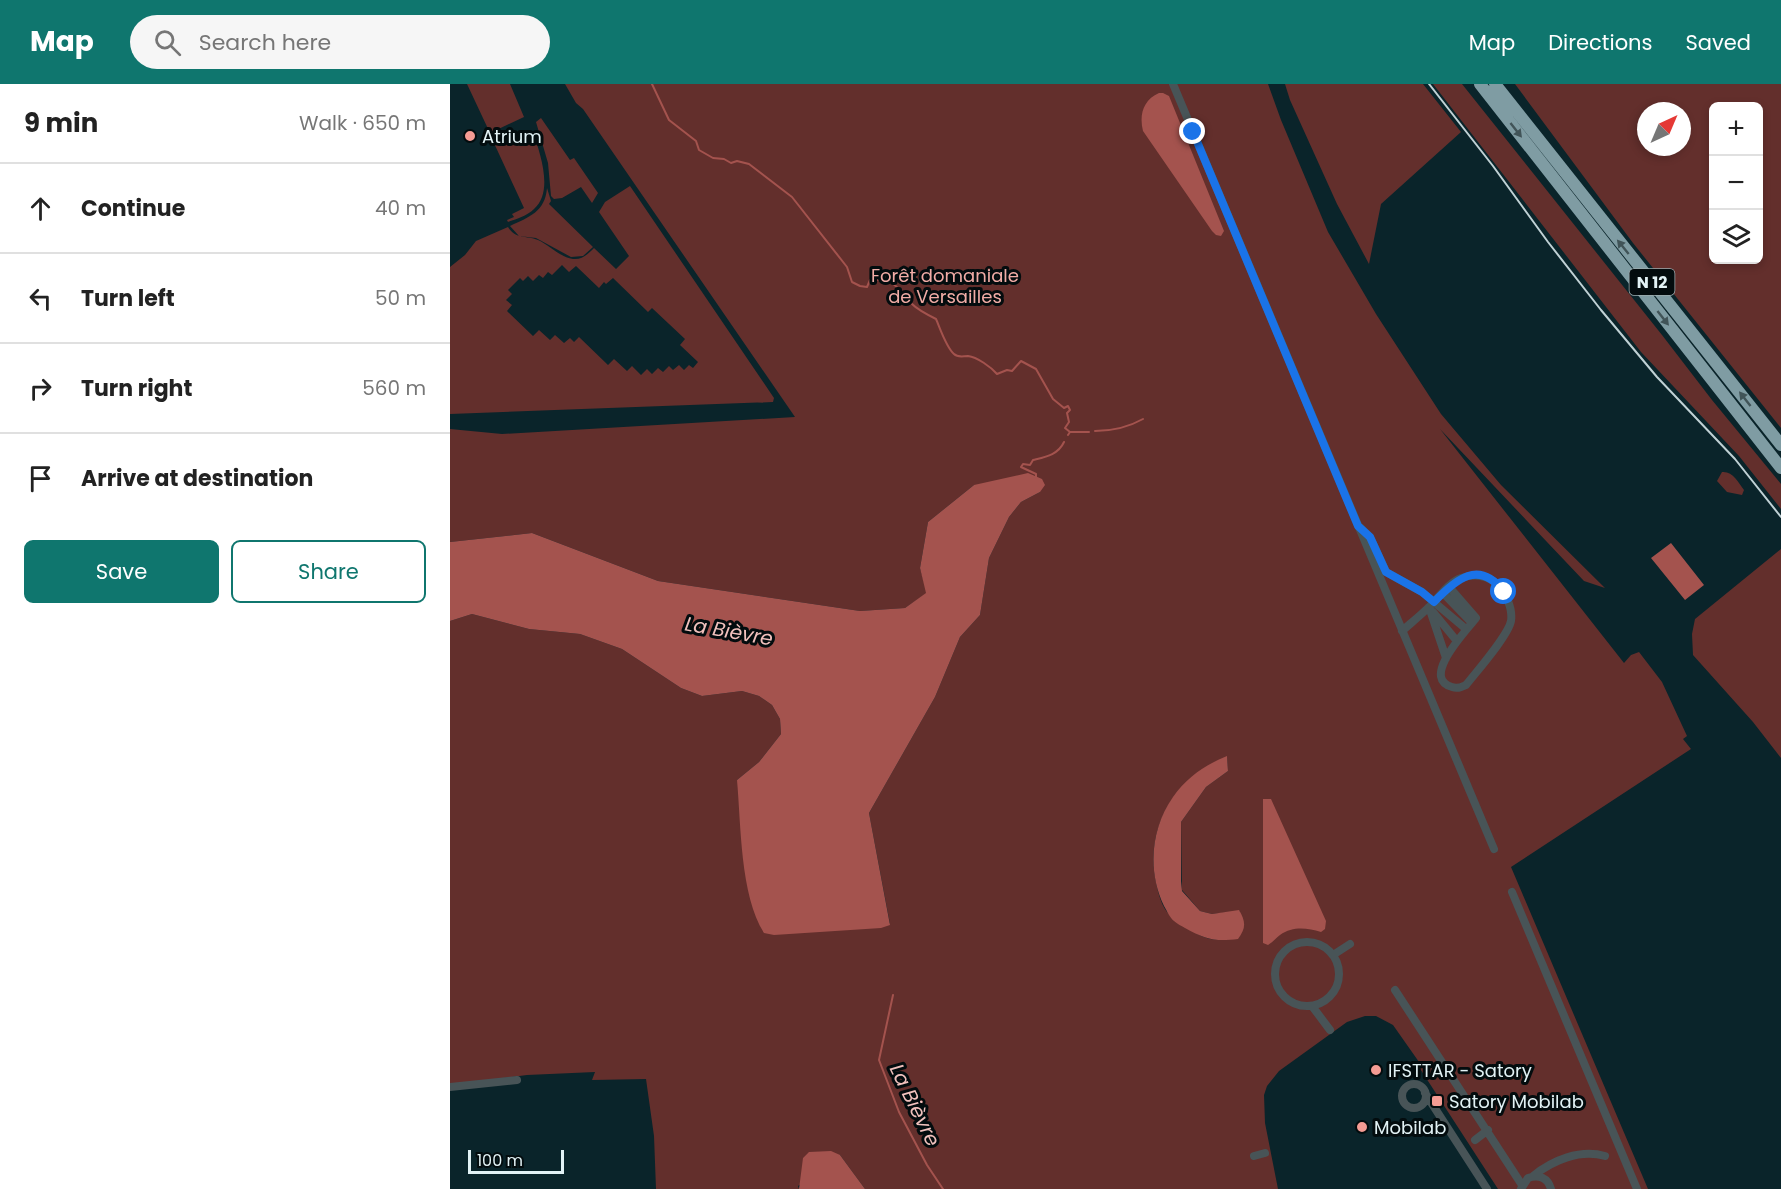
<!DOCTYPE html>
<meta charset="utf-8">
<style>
body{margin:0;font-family:Poppins,sans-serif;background:#f6f6f6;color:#222}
.controls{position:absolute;right:18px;top:18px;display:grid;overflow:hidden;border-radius:9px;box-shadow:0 3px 9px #0003}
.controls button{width:54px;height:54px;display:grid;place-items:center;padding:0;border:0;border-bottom:2px solid #e0e0e0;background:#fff;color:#222;font:30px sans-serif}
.compass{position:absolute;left:1187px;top:18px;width:54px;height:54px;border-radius:50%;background:#fff;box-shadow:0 3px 9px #0003;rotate:44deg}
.scale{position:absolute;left:18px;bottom:15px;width:96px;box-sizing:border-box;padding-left:6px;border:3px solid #e2f2f5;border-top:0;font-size:16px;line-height:21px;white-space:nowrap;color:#e2f2f5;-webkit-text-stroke:4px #030c0e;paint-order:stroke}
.stop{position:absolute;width:18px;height:18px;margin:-14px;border:4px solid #1a73e8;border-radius:50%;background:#fff}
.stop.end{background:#1a73e8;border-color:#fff;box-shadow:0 2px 6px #0008}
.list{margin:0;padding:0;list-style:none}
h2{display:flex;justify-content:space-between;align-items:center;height:78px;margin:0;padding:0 24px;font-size:26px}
h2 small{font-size:20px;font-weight:400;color:#767676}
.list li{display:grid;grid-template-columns:39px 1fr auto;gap:18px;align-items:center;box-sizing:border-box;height:90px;padding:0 24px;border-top:2px solid #e0e0e0}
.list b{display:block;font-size:22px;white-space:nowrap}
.list em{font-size:20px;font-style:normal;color:#767676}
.actions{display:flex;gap:12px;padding:18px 24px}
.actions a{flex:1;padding:14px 0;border:2px solid #0f766e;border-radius:9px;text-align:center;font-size:21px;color:#0f766e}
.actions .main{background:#0f766e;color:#fff}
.icon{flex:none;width:33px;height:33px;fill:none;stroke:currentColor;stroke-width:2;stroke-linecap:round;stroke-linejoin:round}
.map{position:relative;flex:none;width:1331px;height:1105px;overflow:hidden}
header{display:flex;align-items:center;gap:36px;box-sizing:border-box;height:84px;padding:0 30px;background:#0f766e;color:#fff}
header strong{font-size:28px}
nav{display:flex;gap:33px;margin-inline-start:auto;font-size:21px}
.search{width:420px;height:54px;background:#f6f6f6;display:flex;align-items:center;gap:15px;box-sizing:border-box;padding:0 21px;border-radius:33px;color:#767676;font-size:22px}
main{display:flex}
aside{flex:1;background:#fff}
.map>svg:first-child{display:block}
.green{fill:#632f2c;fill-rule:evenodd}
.water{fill:#a4534e}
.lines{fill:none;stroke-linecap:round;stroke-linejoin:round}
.stream{stroke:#a4534e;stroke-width:2}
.minor{stroke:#485457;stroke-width:8}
.highway{stroke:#7f9ca3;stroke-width:12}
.rail{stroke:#c0d1d5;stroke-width:2}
.oneway{fill:#415458}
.route{stroke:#1a73e8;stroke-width:8}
.poi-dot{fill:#f59c94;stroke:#030c0e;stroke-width:2}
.labels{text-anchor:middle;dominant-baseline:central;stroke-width:6;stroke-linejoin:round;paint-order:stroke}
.shield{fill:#030c0e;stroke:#9fadb0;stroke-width:1.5}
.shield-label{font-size:16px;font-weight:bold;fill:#e2f2f5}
.poi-label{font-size:18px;fill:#e2f2f5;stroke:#030c0e;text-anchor:start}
.park-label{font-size:18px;fill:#f1aca6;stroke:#030c0e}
.water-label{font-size:20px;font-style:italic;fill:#f1c1bd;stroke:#030c0e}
</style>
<header>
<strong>Map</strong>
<div class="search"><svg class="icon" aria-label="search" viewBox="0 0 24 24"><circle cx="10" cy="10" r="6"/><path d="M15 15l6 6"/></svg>Search here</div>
<nav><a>Map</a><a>Directions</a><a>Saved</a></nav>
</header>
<main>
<aside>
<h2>9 min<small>Walk · 650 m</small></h2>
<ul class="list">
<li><svg class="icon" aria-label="ahead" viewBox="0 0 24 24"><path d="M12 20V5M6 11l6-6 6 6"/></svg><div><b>Continue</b></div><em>40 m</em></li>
<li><svg class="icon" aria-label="left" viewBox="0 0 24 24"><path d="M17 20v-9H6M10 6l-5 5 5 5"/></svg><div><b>Turn left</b></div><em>50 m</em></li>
<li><svg class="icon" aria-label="right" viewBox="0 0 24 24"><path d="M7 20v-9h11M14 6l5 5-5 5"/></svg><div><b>Turn right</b></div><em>560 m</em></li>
<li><svg class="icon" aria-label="arrive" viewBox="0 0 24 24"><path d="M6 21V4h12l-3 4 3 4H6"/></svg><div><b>Arrive at destination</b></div></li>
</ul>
<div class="actions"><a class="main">Save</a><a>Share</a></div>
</aside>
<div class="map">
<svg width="1331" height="1105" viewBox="0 0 1331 1105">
<rect width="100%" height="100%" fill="#0a242a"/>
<path class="green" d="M17 0H60L74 33 40 49Z
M115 0H818L831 36 878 148 926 230 991 330 1051 401 1155 504 1134 497 990 345 1174 579 1181 571 1189 568 1212 598 1237 652 1233 655 1241 665 1061 783 1198 1105H1048L967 980 969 978 943 941 926 932H915L897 938 829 987 817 1002 814 1011 815 1039 828 1105H415L390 1071 348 1102 349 1105H206L204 1052 196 995 142 996 145 988 77 991 0 1001V537L22 530 79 545 130 550 172 565 231 604 252 612 292 607 309 612 322 621 330 635 331 650 309 678 287 696 440 840 419 729 485 613 510 553 530 531 539 474 559 433 571 418 590 408 524 401 478 438 470 484 477 509 455 524 410 527 208 497 82 449 0 458V345L52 350 345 333 133 25 126 19ZM777 673 778 687 756 703 731 738 732 806 750 827 762 830 790 827 778 856C756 857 749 852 732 839 728 836 721 832 717 828 710 819 707 804 705 793 696 740 728 691 777 673Z
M835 0H973L1011 48 931 120 919 180 887 120 840 16Z
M983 0H1012L1212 251 1262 316 1331 400V425L1289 372 1191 268Z
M1065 0H1331V344L1183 159ZM1308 22V176H1264V22ZM1196 27H1232V63H1196Z
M91 34 120 76 124 74 148 109 142 119 131 103 112 114 104 115 101 112 98 79 86 38Z
M83 48C90 69 104 108 84 125 77 132 66 135 58 138L57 136 64 133 62 130 74 124 43 57 68 55Z
M180 102 324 314 323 318 0 330V183L15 171 26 157 58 143C66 156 76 151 88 156 99 161 110 173 123 175 132 176 138 170 144 164L166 185 179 172 149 128 155 118ZM112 181 119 188 126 182 149 204 154 198 156 200 163 194 198 228 202 224 235 255 230 261 248 278 243 284 239 281 234 286 229 281 223 286 219 282 213 288 208 284 202 290 197 285 191 291 182 282 177 287 164 275 158 281 129 253 124 258 120 254 114 259 105 251 100 256 89 246 83 252 57 227 62 221 56 216 62 210 58 206 70 194 73 197 78 192 83 197 89 191 93 194 98 188 102 191Z
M97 104 101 117 99 120 143 163 133 172 121 173 86 154 69 152 60 142C79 133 95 128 97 104Z
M1272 388C1283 387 1288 398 1294 406L1292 411 1277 408 1267 397Z
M1331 465V674L1303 638 1243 571 1242 550 1245 535Z"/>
<path class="water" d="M709 9H713L719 12 774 147 771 152 766 151 762 147 693 47C689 31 693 16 709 9Z
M578 389 592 395 595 401 590 408 571 418 559 433 539 474 530 531 510 553 485 613 419 729 440 841 431 844 324 851 314 849C290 811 291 740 287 696L309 678 331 650 330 635 322 621 309 612 292 607 252 612 231 604 172 565 130 550 79 545 22 530 0 537V458L82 449 208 497 410 527 455 524 476 509 470 484 478 438 524 401Z
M1221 459 1254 501 1235 516 1201 474Z
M777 672 778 687 756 703 731 738V797L732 807 750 827 762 830 789 826C796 838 796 844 788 855 765 858 755 855 735 844 732 842 727 840 724 837 720 834 717 827 714 822 697 787 701 744 723 713 737 693 755 681 777 672Z
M813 715H821L876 837 875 845 871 848C857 844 843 842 830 851 826 854 823 858 818 861L813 859Z
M381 1067 390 1071 415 1105H349L353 1074 359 1068Z"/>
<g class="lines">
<path class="stream" d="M202 0 219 36 246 57 249 66 263 74 274 75 281 79 287 77 299 80 342 113 397 183 402 198 410 202 417 203 420 196C447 194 446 204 462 220 468 226 478 231 486 235 490 244 496 263 504 270 508 274 513 272 518 272 527 273 541 283 547 290L557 286 562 287 571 277 586 285 603 315 614 324 618 322 620 326 617 329 619 338 615 344 620 348 618 351
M645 347C663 347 677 344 693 335
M620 348H639
M586 394V390L571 383 573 380 580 381 583 376C595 373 608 371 614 358
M443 911 429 976 449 1028 477 1081 493 1105"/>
<path class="minor" d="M723 0 1044 765
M911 444 920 453 936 488 972 508 1016 545
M993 509 1022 539
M979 523 996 574
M983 528 1006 556
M952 547C961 539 971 531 980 522 989 513 998 499 1011 494 1023 490 1036 491 1046 499 1055 507 1063 524 1061 537 1058 552 1027 587 1016 601 1011 603 1008 605 1002 603 969 594 1019 544 1026 534L999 503
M1062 808 1187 1105
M825 890a32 32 0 1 1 64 0a32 32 0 1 1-64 0Z
M883 871 900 860
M945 906 1072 1101
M862 922 880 946
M952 1012a12 12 0 1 1 24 0a12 12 0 1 1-24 0Z
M0 1003 67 996
M975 1009 1037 1105
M1025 1056 1038 1046
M804 1072 815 1069
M1083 1092C1103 1076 1130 1065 1155 1072
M1071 1105 1078 1094C1089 1090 1098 1094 1101 1105"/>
<path class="highway" d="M1030 0 1331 384
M1045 0 1331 361"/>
<path class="rail" d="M979 0 1043 82 1098 158 1151 226 1207 293 1285 375 1331 433"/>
</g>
<defs><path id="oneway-solid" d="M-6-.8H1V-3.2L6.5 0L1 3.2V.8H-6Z" transform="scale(1.5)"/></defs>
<g class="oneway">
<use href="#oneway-solid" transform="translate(1066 46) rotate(52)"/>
<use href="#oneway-solid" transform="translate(1173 163) rotate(-129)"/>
<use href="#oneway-solid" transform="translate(1213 234) rotate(52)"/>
<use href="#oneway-solid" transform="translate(1295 315) rotate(-128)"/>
</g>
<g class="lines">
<path class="route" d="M743 48 908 442 920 453 936 488 972 508 984 518C1006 495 1029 475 1054 508"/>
</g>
<g class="poi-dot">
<circle cx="20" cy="52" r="6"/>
<circle cx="926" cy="986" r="6"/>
<rect x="981" y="1011" width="12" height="12" rx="3"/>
<circle cx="912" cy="1043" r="6"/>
</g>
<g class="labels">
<rect class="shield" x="1179.5" y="185" width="45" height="26" rx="4.5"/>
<g class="shield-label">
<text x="1202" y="198">N 12</text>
</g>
<g class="poi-label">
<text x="32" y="52">Atrium</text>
<text x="938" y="986">IFSTTAR - Satory</text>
<text x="999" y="1017">Satory Mobilab</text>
<text x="924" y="1043">Mobilab</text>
</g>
<g class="park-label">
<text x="495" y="191">Forêt domaniale<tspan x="495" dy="21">de Versailles</tspan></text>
</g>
<g class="water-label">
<text transform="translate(279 547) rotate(10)">La Bièvre</text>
<text transform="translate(465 1021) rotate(64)">La Bièvre</text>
</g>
</g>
</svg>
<div class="controls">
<button>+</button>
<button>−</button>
<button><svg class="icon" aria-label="layers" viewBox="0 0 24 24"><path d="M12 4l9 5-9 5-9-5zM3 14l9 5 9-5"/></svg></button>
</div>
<svg class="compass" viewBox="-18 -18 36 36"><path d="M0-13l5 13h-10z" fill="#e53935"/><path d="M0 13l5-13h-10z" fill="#767676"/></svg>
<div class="scale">100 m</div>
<div class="stop" style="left:1054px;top:508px"></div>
<div class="stop end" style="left:743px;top:48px"></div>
</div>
</main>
